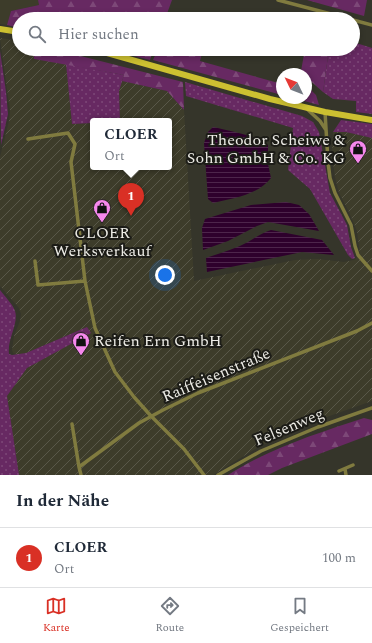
<!DOCTYPE html>
<html lang="de">
<meta charset="utf-8">
<style>
body{margin:0;font-family:Spectral,serif;background:#f6f6f7;color:#1f2937}
.compass{position:absolute;left:276px;top:68px;width:36px;height:36px;border-radius:50%;background:#fff;box-shadow:0 2px 6px #0003;rotate:313deg}
.you{position:absolute;left:165px;top:275px;width:14px;height:14px;margin:-10px;border:3px solid #fff;border-radius:50%;background:#1a73e8;box-shadow:0 0 0 6px #1a73e833}
.badge{display:grid;place-items:center;width:26px;height:26px;border-radius:50%;background:#d93025;color:#fff;font-size:13px;font-weight:700}
.pin{position:absolute;translate:-50% -33px;filter:drop-shadow(0 1px 2px #0008)}
.pin::after{content:'';position:absolute;top:21px;width:14px;height:12px;background:inherit;clip-path:polygon(0 0,100% 0,50% 100%)}
.popup{position:absolute;left:90px;top:118px;width:82px;height:52px;box-sizing:border-box;display:grid;place-content:center;border-radius:4px;background:#fff;filter:drop-shadow(0 1px 3px #0005);font-size:13px;white-space:nowrap;color:#747a83}
.popup b{font-size:15px;color:#1f2937}
.popup::after{content:'';position:absolute;left:50%;top:100%;margin-left:-8px;border:8px solid transparent;border-top-color:#fff}
.list{margin:0;padding:0;list-style:none}
h2{display:flex;justify-content:space-between;align-items:center;height:52px;margin:0;padding:0 16px;font-size:17px}
h2 small{font-size:13px;font-weight:400;color:#747a83}
.list li{display:grid;grid-template-columns:26px 1fr auto;gap:12px;align-items:center;box-sizing:border-box;height:60px;padding:0 16px;border-top:1px solid #e0e1e3}
.list b{display:block;font-size:15px;white-space:nowrap}
.list p{margin:0;font-size:13px;white-space:nowrap;color:#747a83}
.list em{font-size:13px;font-style:normal;color:#747a83}
.icon{flex:none;width:22px;height:22px;fill:none;stroke:currentColor;stroke-width:2;stroke-linecap:round;stroke-linejoin:round}
.map{position:relative;flex:none;width:372px;height:475px;overflow:hidden}
.search{position:absolute;background:#fff;box-shadow:0 2px 6px #0003;left:12px;right:12px;top:12px;height:44px;display:flex;align-items:center;gap:10px;box-sizing:border-box;padding:0 14px;border-radius:22px;color:#747a83;font-size:15px}
.sheet{height:112px;background:#fff}
nav{display:flex;justify-content:space-around;align-items:center;box-sizing:border-box;height:56px;border-top:1px solid #e0e1e3;background:#fff;font-size:11px;color:#747a83}
nav a{display:grid;justify-items:center;gap:2px}
nav .on{color:#d93025}
.map>svg:first-child{display:block}
.built{fill:#3d3c2a}
.industrial{fill:url(#industrial-furrows)}
.green{fill:url(#green-dots)}
.forest{fill:url(#forest-firs)}
.water{fill:url(#water-rules)}
.lines{fill:none;stroke-linecap:round;stroke-linejoin:round}
.street{stroke:#807b3f;stroke-width:3.5}
.primary{stroke:#ccc031;stroke-width:6}
.labels{text-anchor:middle;dominant-baseline:central;stroke-width:4;stroke-linejoin:round;paint-order:stroke}
.poi-label{font-size:16px;fill:#edece6;stroke:#1c1c17;text-anchor:end}
.street-label{font-size:16px;fill:#edece6;stroke:#1c1c17}
</style>
<div class="map">
<svg width="372" height="475" viewBox="0 0 372 475">
<defs>
<pattern id="industrial-furrows" width="10" height="10" patternUnits="userSpaceOnUse"><rect width="10" height="10" fill="#3d3c2a"/><path d="M-1 1l2-2M0 10L10 0M9 11l2-2" fill="none" stroke="#595849"/></pattern>
<pattern id="green-dots" width="8" height="8" patternUnits="userSpaceOnUse"><rect width="8" height="8" fill="#672962"/><path d="M2 2h.1M6 6h.1" fill="none" stroke="#7d4878" stroke-width="1.8" stroke-linecap="round"/></pattern>
<pattern id="forest-firs" width="22" height="20" patternUnits="userSpaceOnUse"><rect width="22" height="20" fill="#672962"/><path d="M5 1l3.5 6h-7zM16 11l3.5 6h-7z" fill="#7d4878"/></pattern>
<pattern id="water-rules" width="6" height="5" patternUnits="userSpaceOnUse"><rect width="6" height="5" fill="#2e002c"/><path d="M0 2.5h6" fill="none" stroke="#4d254b"/></pattern>
</defs>
<rect width="100%" height="100%" fill="#35352a"/>
<path class="built" d="M0 0H38L39 5 11 11 7 25 0 24Z"/>
<path class="industrial" d="M0 38 19 41V49H33L35 59 66 64 72 124 93 123V167H169V121H112L120 120 119 91 122 81 167 91 184 110 194 281 295 260 317 259 344 262 354 260 360 255 357 231 348 210 339 193 335 177 332 155 333 132H346L372 138V401L318 420 260 446 213 475H19L7 396 27 368 90 333 87 327 26 353 17 355 13 353 12 350 14 336 20 321 21 314 19 308 0 286V157L9 121 10 111Z"/>
<path class="green" d="M353 42 372 48V114L356 112V101L333 99 323 92 329 49H353Z
M0 51 6 92 8 114 1 145Z
M66 64 124 75 119 91 120 120 93 121V123L72 124Z
M185 82 302 116 313 122 319 132 330 193 347 225 351 247 355 258 352 259 348 255 310 189 288 170 293 128 186 96Z
M341 120 372 124V138L346 132H333Z
M0 290C5 297 12 303 15 311 19 323 7 339 9 354L12 355 26 353 87 327 91 333 27 368 7 396 19 475H0Z"/>
<path class="forest" d="M38 0H172L165 19H19V28L7 25 11 11 39 5Z
M307 0H367L364 16Z
M33 49H53L183 82 184 110 167 91 122 81 124 75 34 59Z
M106 49H154L150 60Z
M158 49H203L200 61 282 84V95L153 60Z
M305 49H329L323 92 306 77V74H303L301 71Z
M306 85 316 95 319 105 293 98H306Z
M364 418 372 420V434L282 468 268 475H228C268 449 318 433 364 418Z"/>
<path class="water" d="M213 127C229 131 255 135 268 145V164L271 178C258 195 233 198 213 203L208 199 204 143 208 132Z
M286 202 299 205 309 214 319 231 268 222 257 226 228 241 203 250 202 228 205 219 251 205Z
M271 230 322 240 334 255 302 252 207 272 206 258C220 253 235 249 248 242 256 237 262 233 271 230Z"/>
<g class="lines">
<path class="street" d="M278 0 350 19
M353 20 372 25
M307 109 320 121 326 130
M325 112 328 162 330 178 335 193 351 225 355 246 358 255 372 271
M28 139 68 133 75 144 71 162 85 281 95 328 115 372 134 397 151 416 184 449 204 475
M35 261 38 285 85 281
M72 424 79 467
M345 469 346 475
M339 471 353 465
M81 475 79 467 139 423 163 410 198 393 357 331 372 323
M218 475 261 451 318 427 372 408"/>
<path class="primary" d="M0 29 19 32
M93 49 270 99 325 112 372 120"/>
</g>
<defs>
<symbol id="shop-pin" viewBox="-11 -11 22 30"><path d="M0 17L-7.5 6A9.5 9.5 0 1 1 7.5 6Z" fill="#f688ed" stroke="#1c1c17"/><path d="M-5-2.5h2.3a2.7 3.5 0 0 1 5.4 0H5L5.5 6h-11ZM-1.5-2.5h3a1.5 2.3 0 0 0-3 0Z" fill="#111"/></symbol>
</defs>
<g fill-rule="evenodd">
<use href="#shop-pin" x="348" y="139" width="20" height="27"/>
<use href="#shop-pin" x="92" y="198" width="20" height="27"/>
<use href="#shop-pin" x="71" y="331" width="20" height="27"/>
</g>
<g class="labels">
<g class="poi-label">
<text x="345" y="140">Theodor Scheiwe &amp;<tspan x="345" dy="18">Sohn GmbH &amp; Co. KG</tspan></text>
<text x="102" y="233" text-anchor="middle">CLOER<tspan x="102" dy="18">Werksverkauf</tspan></text>
<text x="94" y="341" text-anchor="start">Reifen Ern GmbH</text>
</g>
<g class="street-label">
<text transform="translate(216 375) rotate(-23)">Raiffeisenstraße</text>
<text transform="translate(289 427) rotate(-23)">Felsenweg</text>
</g>
</g>
</svg>
<svg class="compass" viewBox="-18 -18 36 36"><path d="M0-13l5 13h-10z" fill="#e53935"/><path d="M0 13l5-13h-10z" fill="#747a83"/></svg>
<div class="you"></div>
<div class="pin badge" style="left:131px;top:216px">1</div>
<div class="popup"><b>CLOER</b>Ort</div>
<div class="search"><svg class="icon" aria-label="search" viewBox="0 0 24 24"><circle cx="10" cy="10" r="6"/><path d="M15 15l6 6"/></svg>Hier suchen</div>
</div>
<section class="sheet">
<h2>In der Nähe<small></small></h2>
<ul class="list">
<li><span class="badge">1</span><div><b>CLOER</b><p>Ort</p></div><em>100 m</em></li>
</ul>
</section>
<nav>
<a class="on"><svg class="icon" aria-label="map" viewBox="0 0 24 24"><path d="M3 6l6-2 6 2 6-2v14l-6 2-6-2-6 2zM9 4v14M15 6v14"/></svg>Karte</a>
<a><svg class="icon" aria-label="directions" viewBox="0 0 24 24"><path d="M12 3l9 9-9 9-9-9zM9 14v-3h6M13 9l2 2-2 2"/></svg>Route</a>
<a><svg class="icon" aria-label="saved" viewBox="0 0 24 24"><path d="M7 4h10v16l-5-4-5 4z"/></svg>Gespeichert</a>
</nav>
